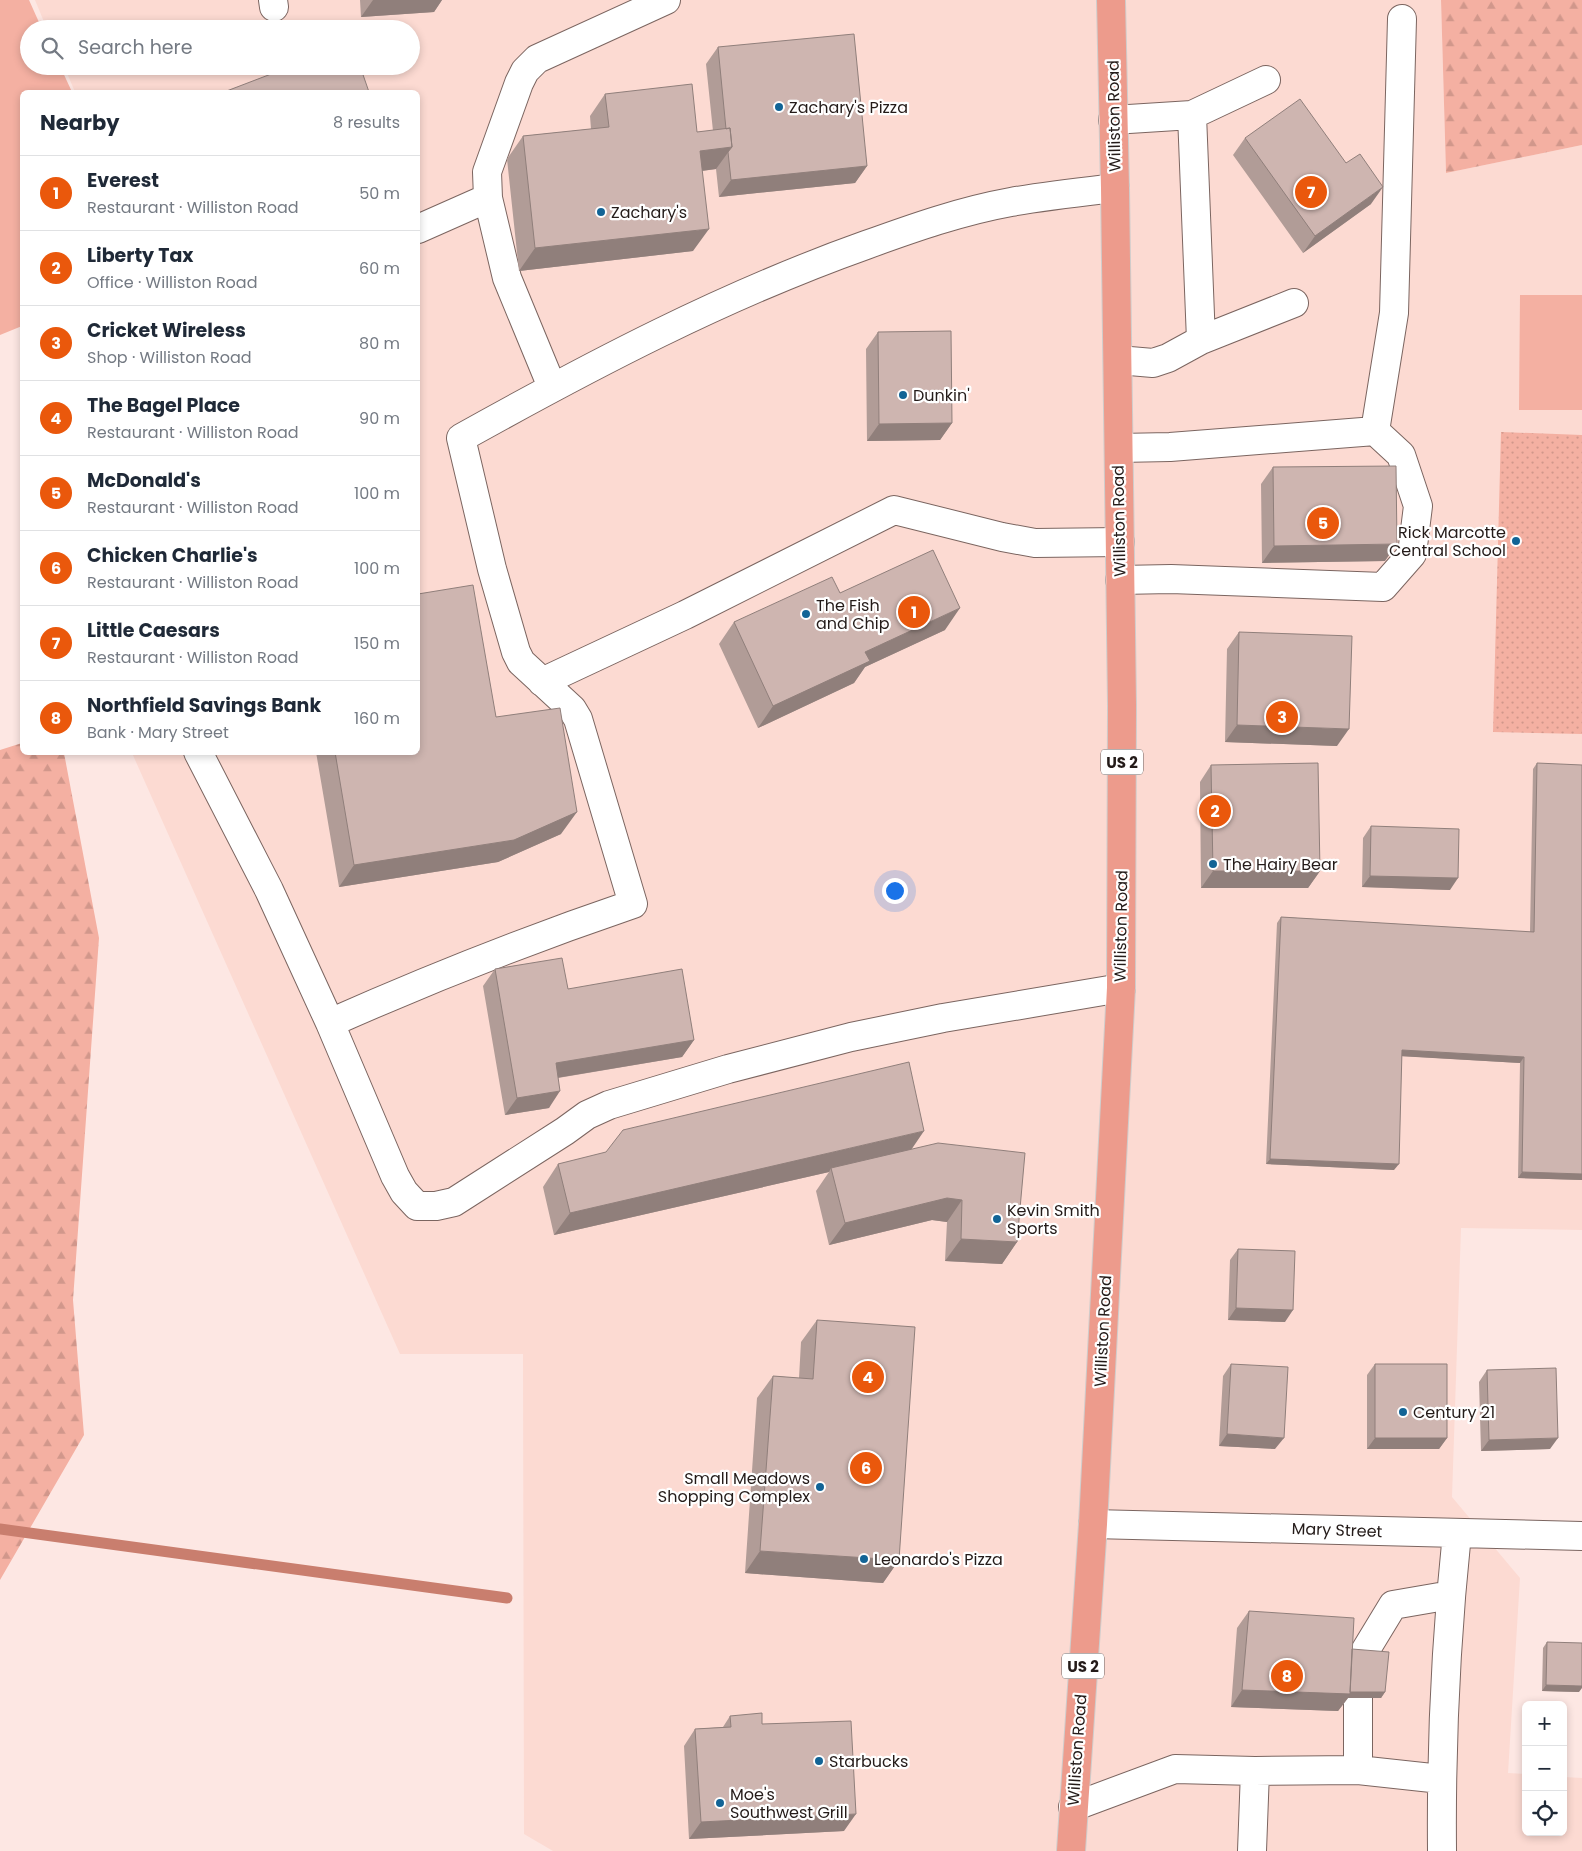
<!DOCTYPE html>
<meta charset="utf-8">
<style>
body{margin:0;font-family:Poppins,sans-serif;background:#f2f2f3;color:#1f2937}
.controls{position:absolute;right:15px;bottom:15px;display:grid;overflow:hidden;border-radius:8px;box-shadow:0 2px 8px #0003}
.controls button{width:45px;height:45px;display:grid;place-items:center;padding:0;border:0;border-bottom:1px solid #e0e1e3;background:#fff;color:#1f2937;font:25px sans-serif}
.you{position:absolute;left:894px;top:890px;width:18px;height:18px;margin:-12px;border:4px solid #fff;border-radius:50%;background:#1a73e8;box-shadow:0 0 0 8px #1a73e833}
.badge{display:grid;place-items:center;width:32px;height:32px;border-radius:50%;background:#ea580c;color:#fff;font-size:16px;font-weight:700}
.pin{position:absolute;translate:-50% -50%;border:2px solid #fff;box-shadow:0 1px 5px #0006}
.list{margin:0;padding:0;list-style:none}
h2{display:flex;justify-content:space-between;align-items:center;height:65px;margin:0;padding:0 20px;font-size:21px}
h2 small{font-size:16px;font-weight:400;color:#747a83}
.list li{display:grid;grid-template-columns:32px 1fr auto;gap:15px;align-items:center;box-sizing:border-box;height:75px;padding:0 20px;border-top:1px solid #e0e1e3}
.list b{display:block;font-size:19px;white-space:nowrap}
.list p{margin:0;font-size:16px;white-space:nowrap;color:#747a83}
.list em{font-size:16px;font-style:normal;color:#747a83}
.icon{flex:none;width:28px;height:28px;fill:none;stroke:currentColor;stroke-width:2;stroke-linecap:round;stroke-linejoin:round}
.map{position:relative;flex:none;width:1582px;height:1851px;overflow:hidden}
.search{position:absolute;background:#fff;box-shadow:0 2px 8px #0003;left:20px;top:20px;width:400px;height:55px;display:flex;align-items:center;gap:12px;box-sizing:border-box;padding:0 18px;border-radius:28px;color:#747a83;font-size:19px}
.panel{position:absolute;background:#fff;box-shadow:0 2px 8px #0003;left:20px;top:90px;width:400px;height:665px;border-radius:8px}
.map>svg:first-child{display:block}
.built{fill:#fcdad2}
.forest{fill:url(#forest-firs)}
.park{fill:url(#park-dots)}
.pitch{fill:#f4b0a2}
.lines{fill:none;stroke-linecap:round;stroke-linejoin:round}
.stream{stroke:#c97e6e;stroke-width:11}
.minor-casing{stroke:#7b6560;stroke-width:30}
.major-casing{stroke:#cfcdcc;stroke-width:30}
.minor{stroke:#fff;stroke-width:28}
.major{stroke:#ed9b8c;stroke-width:28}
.wall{fill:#b19c97}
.shaded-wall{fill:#907f7b}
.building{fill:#ceb5b0;stroke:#907f7b}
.poi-dot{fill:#126496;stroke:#fff;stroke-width:2}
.labels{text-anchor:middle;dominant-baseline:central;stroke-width:4.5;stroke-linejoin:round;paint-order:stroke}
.shield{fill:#fff;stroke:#665f5e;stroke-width:1}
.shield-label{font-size:15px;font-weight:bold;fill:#241b19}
.poi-label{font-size:16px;fill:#241b19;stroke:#fff;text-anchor:start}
.street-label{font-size:16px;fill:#241b19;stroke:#fff}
</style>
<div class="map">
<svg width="1582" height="1851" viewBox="0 0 1582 1851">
<defs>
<pattern id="forest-firs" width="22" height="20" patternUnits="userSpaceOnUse" patternTransform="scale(1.25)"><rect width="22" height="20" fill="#f4b0a2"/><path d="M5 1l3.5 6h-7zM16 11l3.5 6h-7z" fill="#d1978b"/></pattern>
<pattern id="park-dots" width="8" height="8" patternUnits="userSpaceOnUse" patternTransform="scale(1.25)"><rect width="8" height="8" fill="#f4b0a2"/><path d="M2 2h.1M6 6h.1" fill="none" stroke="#d1978b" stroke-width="1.8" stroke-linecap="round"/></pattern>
</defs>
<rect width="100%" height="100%" fill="#fde7e3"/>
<path class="built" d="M35 0H1441L1446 173 1582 145V1230L1461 1228 1452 1497 1520 1578 1508 1773 1526 1774V1832H1563V1777L1582 1778V1851H553L524 1834 523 1354H400L132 753 418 752V92H75L64 66H411V29H47Z"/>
<path class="forest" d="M1441 0H1582V145L1446 173Z
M22 743V752L64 753 99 938 73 1300 84 1435 0 1580V750Z"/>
<path class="park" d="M1501 432 1582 435V734L1493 732Z"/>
<path class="pitch" d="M0 0H29L42 29H29V66H60L72 92H22V326L0 335Z
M1520 295H1582V410H1519Z"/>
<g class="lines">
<path class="stream" d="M0 1529 507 1598"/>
<defs>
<path id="minor" d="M273 0 274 7
M1192 115 1266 80
M1113 120 1192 115 1201 340 1168 358 1153 363 1118 360
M418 229 488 198
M1201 340 1294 303
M552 387 507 278 488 198 487 172 519 83 525 71 537 59 666 0
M1375 431 1394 313 1402 19
M1119 448 1170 447 1375 431 1401 455 1418 506 1412 554 1383 587 1171 579 1120 580
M542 682 685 615 894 510 1002 537 1035 543 1120 542
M198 752 269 890 330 1023 395 1176 404 1192 417 1206H436L454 1202 565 1131 587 1115 609 1105 728 1069 851 1037 943 1018 1121 988
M330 1023C429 979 530 939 633 904L578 719 572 709 521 662 516 652 492 569 461 438C592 365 725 295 866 245 913 228 961 211 1011 202 1045 196 1081 192 1115 188
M1093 1524 1582 1536
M1362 1656 1393 1605 1451 1595
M1358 1770V1697
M1073 1807 1175 1769 1255 1771 1358 1770 1441 1779
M1252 1851 1255 1771
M1442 1851C1441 1745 1446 1638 1457 1533"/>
<path id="major" d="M1071 1851 1093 1524 1121 988 1122 705 1115 188 1111 0"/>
</defs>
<use href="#minor" class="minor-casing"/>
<use href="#major" class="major-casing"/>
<use href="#minor" class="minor"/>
<use href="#major" class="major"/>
</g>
<path class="wall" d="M360 0H442L434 12 361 17Z
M718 47 867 166 855 183 719 197 716 169 702 171 693 251 519 271 507 159 523 136 591 129 590 116 605 94 697 132 713 131 706 64Z
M1245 138 1371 204 1303 253 1233 155Z
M878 332 952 423 940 440 867 441 866 349Z
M1273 467 1385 561 1262 563 1261 484Z
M840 593 945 630 865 667 854 683 758 728 719 644 734 622Z
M1239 632 1337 746 1225 742 1227 649Z
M496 717 561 834 498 862 339 887 316 752H418Z
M1537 763 1582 1180 1518 1178 1520 1063 1402 1056 1394 1170 1266 1164 1277 923 1281 917 1530 932 1533 769Z
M1211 765 1320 871 1308 888H1201L1200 782Z
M1371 826 1450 890 1362 887 1363 838Z
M495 969 568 989 694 1040 682 1057 558 1078 549 1108 505 1115 483 986Z
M911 1150 1017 1242 1002 1264 945 1261 947 1222 932 1220 829 1245 816 1191 829 1172 554 1235 543 1187 558 1164Z
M1238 1249 1285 1322 1228 1320 1230 1260Z
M817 1320 899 1560 883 1583 745 1573 757 1398 773 1376 799 1378 801 1342Z
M1231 1364 1275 1449 1219 1446 1223 1376Z
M1375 1364 1447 1438 1439 1449H1367V1375Z
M1487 1370 1550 1449 1481 1451 1479 1382Z
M1249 1611 1352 1649 1385 1692 1381 1698H1348L1338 1711 1231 1707 1237 1628Z
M1547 1642 1579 1692 1542 1691 1543 1648Z
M730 1716 762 1724 844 1831 689 1839 684 1746 695 1729 723 1727Z"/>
<path class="shaded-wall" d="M373 0H442L434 12 361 17Z
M732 147 716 169 685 173 700 151Z
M867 166 855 183 719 197 731 180Z
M1383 187 1371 204 1303 253 1315 236Z
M709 229 693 251 519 271 535 248Z
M952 423 940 440 867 441 879 424Z
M1397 544 1385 561 1262 563 1274 546Z
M960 608 945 630 865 667 854 683 758 728 773 706 865 652Z
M1237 725 1349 729 1337 746 1225 742Z
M577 812 561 834 498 862 339 887 354 865Z
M1213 871H1320L1308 888H1201Z
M1370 876 1458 878 1450 890 1362 887Z
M694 1040 682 1057 544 1080 556 1063Z
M1402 1050 1524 1057 1520 1063 1398 1056Z
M560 1091 549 1108 505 1115 517 1098Z
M924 1131 909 1153 831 1168 829 1172 554 1235 570 1213Z
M1270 1159 1399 1164 1394 1170 1266 1164Z
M1522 1172 1582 1174V1180L1518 1178Z
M947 1198 962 1200 947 1222 932 1220 829 1245 845 1223Z
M961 1239 1017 1242 1002 1264 945 1261Z
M1236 1308 1293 1310 1285 1322 1228 1320Z
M1227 1434 1284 1438 1275 1449 1219 1446Z
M1375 1438H1447L1439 1449H1367Z
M1558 1438 1550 1449 1481 1451 1489 1440Z
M760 1551 899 1560 883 1583 745 1573Z
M1546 1685 1582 1686V1688L1579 1692 1542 1691Z
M1242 1690 1343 1692H1385L1381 1698H1348L1338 1711 1231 1707Z
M856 1814 844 1831 689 1839 701 1822Z"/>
<path class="building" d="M854 34 867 166 731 180 728 152 732 147 730 128 726 129 718 47Z
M292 66H360L369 92H224Z
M692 84 697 132 730 128 732 147 700 151 709 229 535 248 523 136 609 127 605 94Z
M1300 99 1346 163 1360 154 1383 187 1315 236 1245 138Z
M951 331 952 423 879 424 878 332Z
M1396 466 1397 544 1274 546 1273 467Z
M933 550 960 608 865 652 870 661 773 706 734 622 832 577 840 593Z
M473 585 496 717 560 708 577 812 514 840 354 865 335 752H418V594Z
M1239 632 1352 636 1349 729 1237 725Z
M1318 763 1320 871H1213L1211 765Z
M1537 763 1582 765V1174L1522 1172 1524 1057 1402 1050 1399 1164 1270 1159 1281 917 1534 932Z
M1371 826 1459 829 1458 878 1370 876Z
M562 958 568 989 682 969 694 1040 556 1063 560 1091 517 1098 495 969Z
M909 1062 924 1131 570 1213 558 1164 606 1152 623 1130Z
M938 1143 1025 1153 1017 1242 961 1239 962 1200 947 1198 845 1223 831 1168Z
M1238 1249 1295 1251 1293 1310 1236 1308Z
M817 1320 915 1327 899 1560 760 1551 773 1376 813 1379Z
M1231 1364 1288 1367 1284 1438 1227 1434Z
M1375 1364H1447V1438H1375Z
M1556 1368 1558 1438 1489 1440 1487 1370Z
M1249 1611 1354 1618 1350 1694 1242 1690Z
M1547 1642 1582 1643V1686L1546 1685Z
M1352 1649 1389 1652 1385 1692H1350Z
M762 1713V1724L851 1721 856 1814 701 1822 695 1729 731 1727 730 1716Z"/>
<g class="poi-dot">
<circle cx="779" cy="107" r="5"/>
<circle cx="601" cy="212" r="5"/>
<circle cx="903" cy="395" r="5"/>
<circle cx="1516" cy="541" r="5"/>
<circle cx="806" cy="614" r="5"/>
<circle cx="1213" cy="864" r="5"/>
<circle cx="997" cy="1219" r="5"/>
<circle cx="1403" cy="1412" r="5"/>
<circle cx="820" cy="1487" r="5"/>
<circle cx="864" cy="1559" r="5"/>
<circle cx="819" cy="1761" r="5"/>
<circle cx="720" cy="1803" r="5"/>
</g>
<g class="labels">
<g class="shield">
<rect x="1101" y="749.5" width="42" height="25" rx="4"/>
<rect x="1062" y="1653.5" width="42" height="25" rx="4"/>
</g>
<g class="shield-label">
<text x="1122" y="762">US 2</text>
<text x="1083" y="1666">US 2</text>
</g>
<g class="poi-label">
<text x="789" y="107">Zachary's Pizza</text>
<text x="611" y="212">Zachary's</text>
<text x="913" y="395">Dunkin'</text>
<text x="1506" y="532" text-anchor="end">Rick Marcotte<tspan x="1506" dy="18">Central School</tspan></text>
<text x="816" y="605">The Fish<tspan x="816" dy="18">and Chip</tspan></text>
<text x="1223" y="864">The Hairy Bear</text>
<text x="1007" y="1210">Kevin Smith<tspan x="1007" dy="18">Sports</tspan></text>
<text x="1413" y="1412">Century 21</text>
<text x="810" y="1478" text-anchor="end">Small Meadows<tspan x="810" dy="18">Shopping Complex</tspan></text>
<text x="874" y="1559">Leonardo's Pizza</text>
<text x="829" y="1761">Starbucks</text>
<text x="730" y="1794">Moe's<tspan x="730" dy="18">Southwest Grill</tspan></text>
</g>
<g class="street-label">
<text transform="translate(1114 116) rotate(-91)">Williston Road</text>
<text transform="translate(1119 521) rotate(-91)">Williston Road</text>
<text transform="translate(1121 926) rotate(-89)">Williston Road</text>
<text transform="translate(1103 1331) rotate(-87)">Williston Road</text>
<text transform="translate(1337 1530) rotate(2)">Mary Street</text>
<text transform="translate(1077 1750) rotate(-86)">Williston Road</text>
</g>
</g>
</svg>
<div class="controls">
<button>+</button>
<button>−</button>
<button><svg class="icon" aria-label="locate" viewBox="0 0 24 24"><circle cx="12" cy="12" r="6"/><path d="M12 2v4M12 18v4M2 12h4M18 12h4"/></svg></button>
</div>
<div class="you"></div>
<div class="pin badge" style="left:914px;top:612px">1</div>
<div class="pin badge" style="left:1215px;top:811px">2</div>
<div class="pin badge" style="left:1282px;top:717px">3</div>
<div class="pin badge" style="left:868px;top:1377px">4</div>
<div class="pin badge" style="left:1323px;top:523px">5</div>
<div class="pin badge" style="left:866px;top:1468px">6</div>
<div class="pin badge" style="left:1311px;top:192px">7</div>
<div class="pin badge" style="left:1287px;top:1676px">8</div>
<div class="search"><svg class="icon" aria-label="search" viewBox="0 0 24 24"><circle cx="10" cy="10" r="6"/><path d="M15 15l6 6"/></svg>Search here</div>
<section class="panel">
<h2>Nearby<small>8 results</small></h2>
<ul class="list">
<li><span class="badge">1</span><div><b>Everest</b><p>Restaurant · Williston Road</p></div><em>50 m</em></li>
<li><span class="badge">2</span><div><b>Liberty Tax</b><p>Office · Williston Road</p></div><em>60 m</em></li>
<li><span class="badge">3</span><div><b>Cricket Wireless</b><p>Shop · Williston Road</p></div><em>80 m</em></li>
<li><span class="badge">4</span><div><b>The Bagel Place</b><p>Restaurant · Williston Road</p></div><em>90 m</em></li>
<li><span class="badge">5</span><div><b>McDonald's</b><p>Restaurant · Williston Road</p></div><em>100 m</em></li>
<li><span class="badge">6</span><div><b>Chicken Charlie's</b><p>Restaurant · Williston Road</p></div><em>100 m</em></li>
<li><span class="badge">7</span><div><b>Little Caesars</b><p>Restaurant · Williston Road</p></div><em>150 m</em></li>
<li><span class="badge">8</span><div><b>Northfield Savings Bank</b><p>Bank · Mary Street</p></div><em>160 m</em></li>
</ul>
</section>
</div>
